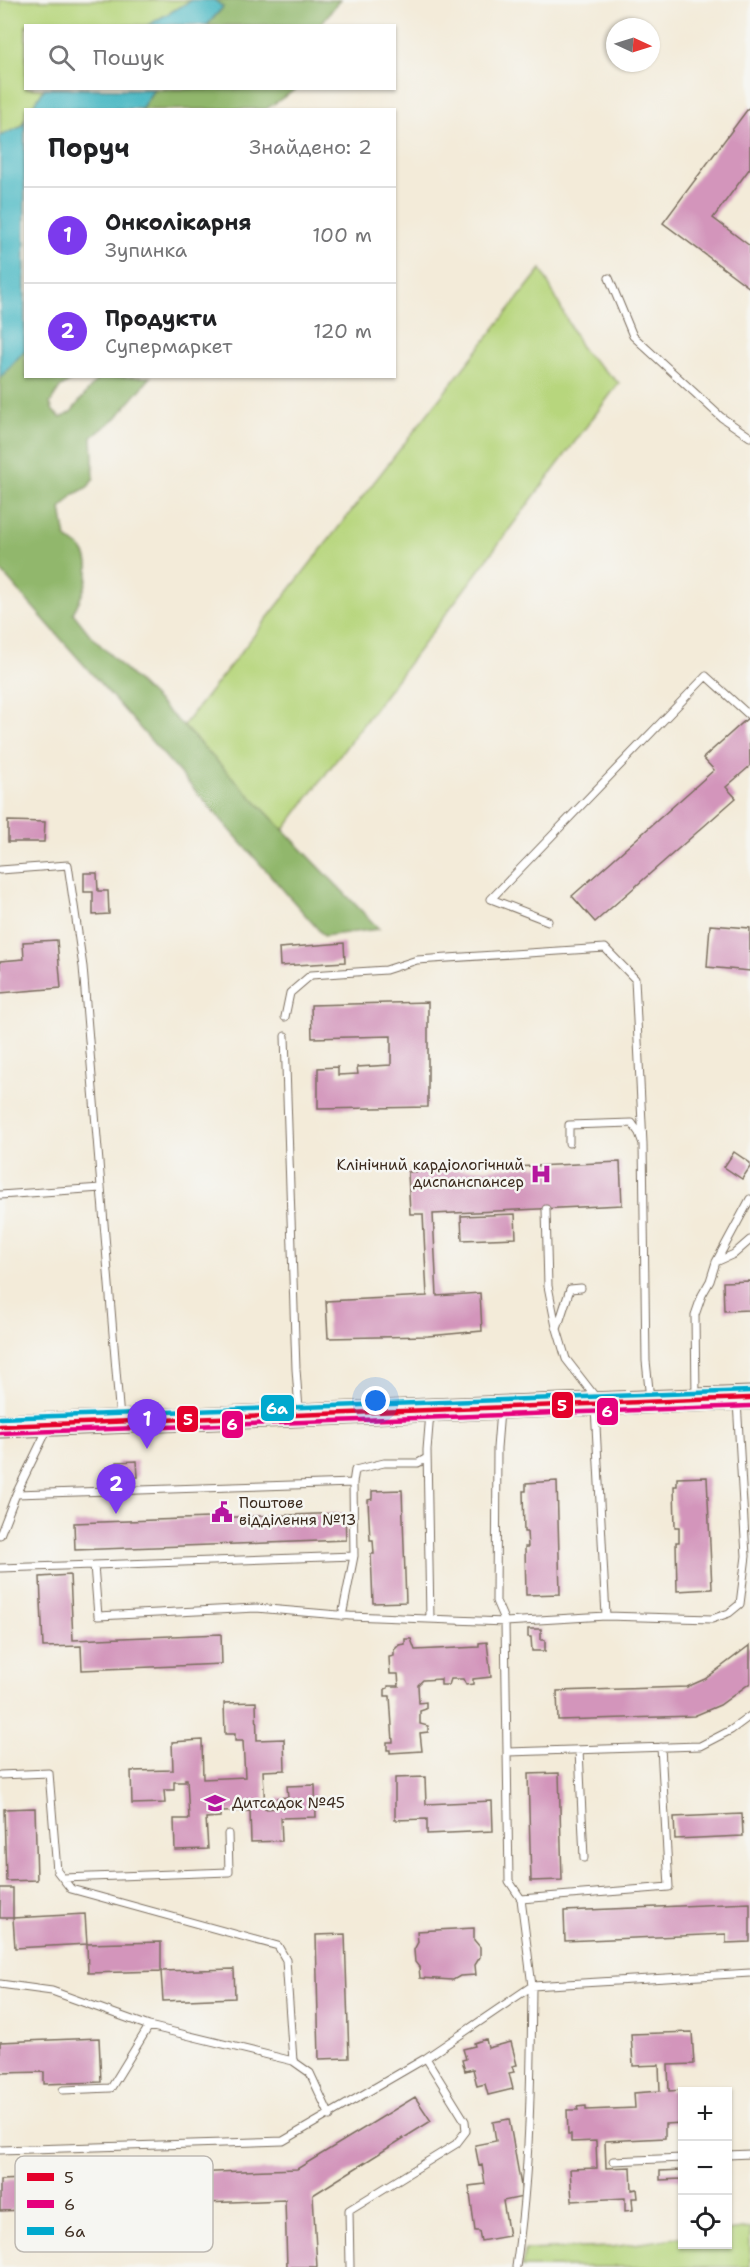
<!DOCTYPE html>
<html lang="uk">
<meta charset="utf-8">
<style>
body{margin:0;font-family:"Shantell Sans",sans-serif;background:#f6f6f6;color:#202124}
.controls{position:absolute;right:18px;bottom:18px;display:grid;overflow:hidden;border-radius:0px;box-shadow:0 2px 4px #0004}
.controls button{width:54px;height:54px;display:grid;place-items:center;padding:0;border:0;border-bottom:2px solid #e0e0e0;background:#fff;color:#202124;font:30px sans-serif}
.compass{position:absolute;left:606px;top:18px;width:54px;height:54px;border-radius:50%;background:#fff;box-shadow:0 2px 4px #0004;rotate:94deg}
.you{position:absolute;left:376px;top:1401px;width:21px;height:21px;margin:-15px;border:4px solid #fff;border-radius:50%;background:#1a73e8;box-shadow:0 0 0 9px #1a73e833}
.badge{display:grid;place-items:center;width:39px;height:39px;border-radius:50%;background:#7c3aed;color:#fff;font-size:20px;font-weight:700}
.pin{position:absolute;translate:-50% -50px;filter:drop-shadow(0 2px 3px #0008)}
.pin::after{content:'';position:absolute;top:32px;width:21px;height:18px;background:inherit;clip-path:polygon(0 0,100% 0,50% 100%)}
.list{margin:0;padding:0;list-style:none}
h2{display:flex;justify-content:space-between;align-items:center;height:78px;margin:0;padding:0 24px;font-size:26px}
h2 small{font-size:20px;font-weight:400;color:#757577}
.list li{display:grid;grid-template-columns:39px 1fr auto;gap:18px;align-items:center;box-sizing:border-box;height:96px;padding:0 24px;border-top:2px solid #e0e0e0}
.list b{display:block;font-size:22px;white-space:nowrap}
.list p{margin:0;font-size:20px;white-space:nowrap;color:#757577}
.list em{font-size:20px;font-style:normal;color:#757577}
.icon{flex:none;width:33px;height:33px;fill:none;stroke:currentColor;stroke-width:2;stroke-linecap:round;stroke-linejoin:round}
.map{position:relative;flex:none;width:750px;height:2267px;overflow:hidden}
.search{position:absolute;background:#fff;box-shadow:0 2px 4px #0004;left:24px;top:24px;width:372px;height:66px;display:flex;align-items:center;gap:15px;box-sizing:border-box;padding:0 21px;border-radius:0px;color:#757577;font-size:22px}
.panel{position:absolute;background:#fff;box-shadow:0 2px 4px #0004;left:24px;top:108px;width:372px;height:270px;border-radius:0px}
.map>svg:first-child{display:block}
.green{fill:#b7d67d;stroke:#79804e;stroke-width:1.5}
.forest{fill:#91b76c;stroke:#667045;stroke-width:1.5}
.water{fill:#4bb9c4;stroke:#437271;stroke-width:1.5}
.building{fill:#d395bb}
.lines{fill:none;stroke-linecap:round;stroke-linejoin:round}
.service-casing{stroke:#7b6e5f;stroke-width:9}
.primary-casing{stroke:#7b6e5f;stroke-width:25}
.service{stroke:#fff;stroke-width:7}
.primary{stroke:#fff;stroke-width:22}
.bus-1-casing{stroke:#f6f6f2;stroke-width:9}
.bus-2-casing{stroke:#f6f6f2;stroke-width:9}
.bus-3-casing{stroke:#f6f6f2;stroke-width:9}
.bus-1{stroke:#e4002b;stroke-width:4.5}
.bus-2{stroke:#e5007d;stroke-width:4.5}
.bus-3{stroke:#00a9ce;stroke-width:4.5}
.labels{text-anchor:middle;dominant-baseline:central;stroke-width:5;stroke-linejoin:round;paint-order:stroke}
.poi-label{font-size:15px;fill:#3b2a1e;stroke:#f6f6f2;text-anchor:start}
.key{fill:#f6f6f2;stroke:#beb9b2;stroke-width:1.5}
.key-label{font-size:16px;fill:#3b2a1e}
.line-badge{stroke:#f6f6f2;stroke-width:2}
.badge-label{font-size:16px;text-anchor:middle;font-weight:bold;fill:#fff}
</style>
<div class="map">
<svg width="750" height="2267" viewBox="0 0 750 2267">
<rect width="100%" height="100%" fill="#f6f6f2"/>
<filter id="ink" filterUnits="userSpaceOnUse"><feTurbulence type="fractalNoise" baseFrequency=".0167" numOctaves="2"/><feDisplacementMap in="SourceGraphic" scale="12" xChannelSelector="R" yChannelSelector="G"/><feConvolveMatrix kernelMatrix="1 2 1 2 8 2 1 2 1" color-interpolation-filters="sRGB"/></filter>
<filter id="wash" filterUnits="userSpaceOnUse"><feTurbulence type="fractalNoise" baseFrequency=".008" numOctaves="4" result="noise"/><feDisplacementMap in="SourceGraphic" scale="24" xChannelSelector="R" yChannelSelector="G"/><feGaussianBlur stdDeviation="1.35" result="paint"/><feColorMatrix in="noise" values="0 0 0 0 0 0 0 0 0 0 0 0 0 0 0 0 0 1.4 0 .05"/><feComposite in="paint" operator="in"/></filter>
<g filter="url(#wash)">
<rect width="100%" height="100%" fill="#f3ebd9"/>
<path class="green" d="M0 0H192L148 25 26 26V88L44 89 31 109 26 110C25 129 16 129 0 136Z
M541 269 583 351 619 383 283 831 183 726Z
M750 2228V2267H522L525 2250 612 2247 682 2237V2244H728V2231Z"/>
<path class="forest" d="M214 0H340L320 25 207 26 223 7Z
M154 89H296L266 109 141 110Z
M25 350 26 376 76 377 60 388 50 403 53 411 61 418 71 412 99 377H151L116 418 92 437 94 478 88 487 73 495 61 509 66 538C71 541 78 545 82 549 97 568 82 596 73 613L91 636 183 726 379 929 324 936 0 570V378Z"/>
<path class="water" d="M192 0H214L223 7 207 25H148Z
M44 89V88L154 89 141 109H31Z
M25 120V350L0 378V136L21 127Z"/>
<g id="blocks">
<path class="building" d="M750 106V168L713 218 750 246V288L663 223Z
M749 717 750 766 726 787 736 798 595 922 572 896 714 770 703 758Z
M8 821 45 822 44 842H8Z
M84 873H97L98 891H108L109 914 93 915V892H84Z
M710 925 750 928V971L707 967Z
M57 940 61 988 0 993V961L24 959 23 942Z
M344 943 345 962 280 966 279 948Z
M428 1002V1107L318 1109V1068L338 1067V1075L358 1074 357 1067 391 1065V1036L312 1038 311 1005Z
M734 1152 750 1163V1167L742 1179 724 1167Z
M620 1162 622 1205 433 1214 437 1296 480 1293 482 1331 428 1336 328 1338 326 1301 427 1296 423 1214H410L408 1172Z
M515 1214 516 1238 462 1240 461 1216Z
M750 1281V1310L724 1311 723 1282Z
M137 1461 138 1477 118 1478 117 1462Z
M707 1477 712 1589 677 1591 676 1542H679V1527H675L674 1486H677V1478Z
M557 1481 560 1594 526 1595 525 1547H528L527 1532H524L523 1491H526V1483Z
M402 1490 406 1602 373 1603 371 1554H374L373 1540H370L368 1500 372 1499V1491Z
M345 1513 346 1540 75 1550 74 1523Z
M70 1575 73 1640 221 1634 222 1664 82 1670 81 1646 43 1647 40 1577Z
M528 1629H541V1640H545V1651H532L531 1637H528Z
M405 1639H411L415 1650 479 1647V1643L487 1642 491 1677 473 1679V1684L466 1685 463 1679H451L449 1685H441V1679L423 1680 418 1685 419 1703 426 1702V1709L420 1711V1724L428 1726V1732L420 1733 422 1751 390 1753V1750H387V1742H393L390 1696H385V1689L388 1688V1686H399L398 1674H390L389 1657 394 1656V1650L399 1645 405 1644Z
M750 1645V1683L720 1705 694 1716 558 1720 557 1691 687 1687 705 1679Z
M256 1702 257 1740 284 1739 285 1770 263 1771 265 1809 278 1808 277 1798 288 1797 287 1786 315 1785 316 1817 281 1818 282 1841 251 1842 250 1811 221 1812V1817L206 1818 208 1849 175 1850 174 1819H189L187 1779H185V1782H174V1790H164L165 1803 132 1804 131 1771 173 1770 172 1742 202 1740 203 1779 245 1777 243 1741H235V1734H225L224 1703Z
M559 1773 562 1880 531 1881 528 1774Z
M425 1777 426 1804 492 1801 493 1831 427 1834V1819L395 1820V1778Z
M35 1808 37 1880 6 1881 4 1809Z
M742 1814 743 1836 675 1839 674 1817Z
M0 1888H13V1918H0Z
M750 1903V1942L726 1943V1934L565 1941 564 1911Z
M85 1914 87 1944 15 1948 13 1918Z
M474 1928V1940L480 1947V1957L475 1965 476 1975 460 1976 453 1980 420 1978 419 1967 415 1962 414 1950 418 1942 417 1931Z
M345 1934 349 2058 319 2059 316 1935Z
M161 1942V1971L88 1973 87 1944Z
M234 1969 235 1998 163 2001 161 1971Z
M692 2032 694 2064 668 2065 669 2091 682 2090V2123L665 2124V2138L605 2141 606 2168 631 2167 632 2190 637 2189 638 2198H632L633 2210 625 2211V2198L572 2201 570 2169 597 2168 596 2141 571 2142V2134H568L567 2110H578L577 2107 586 2106V2110L635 2108 634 2093 660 2091 659 2065 633 2066 631 2034Z
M99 2038 101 2082 44 2084V2072L0 2073V2042Z
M486 2039 488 2048 511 2042 517 2065 512 2066 514 2072 509 2073 513 2089 488 2095 485 2084 477 2086 473 2069 465 2071 462 2060 466 2059 463 2049 475 2046 474 2043Z
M415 2097 431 2121 313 2195 317 2267H287L285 2200 0 2211V2180L297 2169Z
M509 2119 523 2197 503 2201 509 2236 481 2241 479 2231H475L469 2186 485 2184 482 2165 479 2166 475 2145 496 2141 493 2122Z
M682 2170V2179L660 2180V2171Z"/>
</g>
</g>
<g filter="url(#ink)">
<use href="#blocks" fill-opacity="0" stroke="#7b6e5f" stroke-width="1.5"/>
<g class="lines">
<defs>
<path id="service" d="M609 278 633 336 721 417 750 437
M0 870 68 865 83 967 120 1419
M548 921 491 899 706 676 750 716
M285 1017 290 993 311 975 386 970 417 960 605 948 635 979 643 1144
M285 1036 296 1369 299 1410
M569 1143V1125L632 1123 639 1133 643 1144 646 1361 650 1399
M0 1195 101 1188
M546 1209 548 1286 556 1327
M716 1262 734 1254 750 1240
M581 1288 570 1289 557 1329 566 1359 597 1399
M696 1397 695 1315 702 1295 710 1281 716 1262 750 1199
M595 1407 606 1616
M16 1494 353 1483
M0 1535 16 1494 48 1428
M94 1565 354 1556 353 1483 355 1470 384 1463H418L427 1458
M0 1568 94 1565 98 1616 256 1608 350 1616 505 1622 606 1616 712 1619 729 1613 740 1604 746 1556 737 1401
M342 1616 354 1556
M430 1619 427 1450 430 1413
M579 1750 584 1858
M508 1752 700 1746 731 1730 750 1716
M0 1775 49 1773 57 1871 71 1889 278 1946 286 1960 293 2061 149 2026 52 1991 0 1984
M63 1878 229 1872 228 1834
M521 1899 669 1887 661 1747
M293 2061 310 2073 330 2116
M63 2090 111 2088 149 2026
M0 2150 283 2141 426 2058 532 1986 521 1899 509 1881 505 1622 496 1601 497 1448 500 1411
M728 2155 750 2154
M613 2161 682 2158
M350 2267 349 2210 456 2144 466 2131 465 2121 426 2058
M516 2267C530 2174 531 2080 532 1986L750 1973"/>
<path id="primary" d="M0 1426 750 1398"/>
</defs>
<use href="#service" class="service-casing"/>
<use href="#primary" class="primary-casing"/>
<use href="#service" class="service"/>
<use href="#primary" class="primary"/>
<defs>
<path id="bus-1" d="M0 1426 750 1398"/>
<path id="bus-2" d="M0 1433 750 1406"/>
<path id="bus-3" d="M0 1418 750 1391"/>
</defs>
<use href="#bus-1" class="bus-1-casing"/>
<use href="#bus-2" class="bus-2-casing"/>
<use href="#bus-3" class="bus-3-casing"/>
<use href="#bus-1" class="bus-1"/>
<use href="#bus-2" class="bus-2"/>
<use href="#bus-3" class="bus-3"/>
</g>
</g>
<defs>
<symbol id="hospital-bare" viewBox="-9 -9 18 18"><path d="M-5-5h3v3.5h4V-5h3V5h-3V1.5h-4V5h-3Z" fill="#b5179e" stroke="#f6f6f2" stroke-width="2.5" paint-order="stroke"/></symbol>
<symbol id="civic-bare" viewBox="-9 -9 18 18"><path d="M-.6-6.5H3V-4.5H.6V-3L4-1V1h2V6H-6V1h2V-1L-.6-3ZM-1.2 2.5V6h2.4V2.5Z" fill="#b5179e" stroke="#f6f6f2" stroke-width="2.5" paint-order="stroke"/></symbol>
<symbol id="school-bare" viewBox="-9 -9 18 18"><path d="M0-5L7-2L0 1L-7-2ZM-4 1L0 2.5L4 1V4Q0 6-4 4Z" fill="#b5179e" stroke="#f6f6f2" stroke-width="2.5" paint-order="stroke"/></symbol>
</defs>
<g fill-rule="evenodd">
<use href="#hospital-bare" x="526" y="1159" width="30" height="30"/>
<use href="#civic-bare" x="207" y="1497" width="30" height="30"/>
<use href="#school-bare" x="200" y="1788" width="30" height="30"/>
</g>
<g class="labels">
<g class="poi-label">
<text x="524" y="1165" text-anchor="end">Клінічний кардіологічний<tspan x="524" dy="17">диспанспансер</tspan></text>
<text x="239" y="1503">Поштове<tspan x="239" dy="17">відділення №13</tspan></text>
<text x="232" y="1803">Дитсадок №45</text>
</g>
</g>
<rect x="15" y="2156" width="198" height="96" rx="9" class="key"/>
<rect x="27" y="2173" width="27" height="8" fill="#e4002b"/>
<rect x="27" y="2200" width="27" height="8" fill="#e5007d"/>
<rect x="27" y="2227" width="27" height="8" fill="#00a9ce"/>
<g class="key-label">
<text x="64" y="2183">5</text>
<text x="64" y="2210">6</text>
<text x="64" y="2237">6а</text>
</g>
<g class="line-badge">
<rect x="551" y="1391" width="23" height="28" rx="6" fill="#e4002b"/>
<rect x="260" y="1394" width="35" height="28" rx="6" fill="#00a9ce"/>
<rect x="596" y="1397" width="23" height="29" rx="6" fill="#e5007d"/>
<rect x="176" y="1405" width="23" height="28" rx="6" fill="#e4002b"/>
<rect x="221" y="1410" width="23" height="29" rx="6" fill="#e5007d"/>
</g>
<g class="badge-label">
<text x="562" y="1411">5</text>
<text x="277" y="1414">6а</text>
<text x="607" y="1417">6</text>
<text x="188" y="1425">5</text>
<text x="232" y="1430">6</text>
</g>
</svg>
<div class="controls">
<button>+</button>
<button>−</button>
<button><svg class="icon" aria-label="locate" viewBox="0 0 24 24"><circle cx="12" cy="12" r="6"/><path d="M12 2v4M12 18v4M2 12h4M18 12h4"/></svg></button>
</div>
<svg class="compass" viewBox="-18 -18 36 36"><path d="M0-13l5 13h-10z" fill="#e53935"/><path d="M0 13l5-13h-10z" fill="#757577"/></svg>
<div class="you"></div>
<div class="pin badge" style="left:147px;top:1449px">1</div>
<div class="pin badge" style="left:116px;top:1514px">2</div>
<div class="search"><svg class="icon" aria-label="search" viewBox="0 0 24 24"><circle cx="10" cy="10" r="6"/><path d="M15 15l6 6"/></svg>Пошук</div>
<section class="panel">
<h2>Поруч<small>Знайдено: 2</small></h2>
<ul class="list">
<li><span class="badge">1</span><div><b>Онколікарня</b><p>Зупинка</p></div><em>100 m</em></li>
<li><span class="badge">2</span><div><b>Продукти</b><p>Супермаркет</p></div><em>120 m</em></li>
</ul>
</section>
</div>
